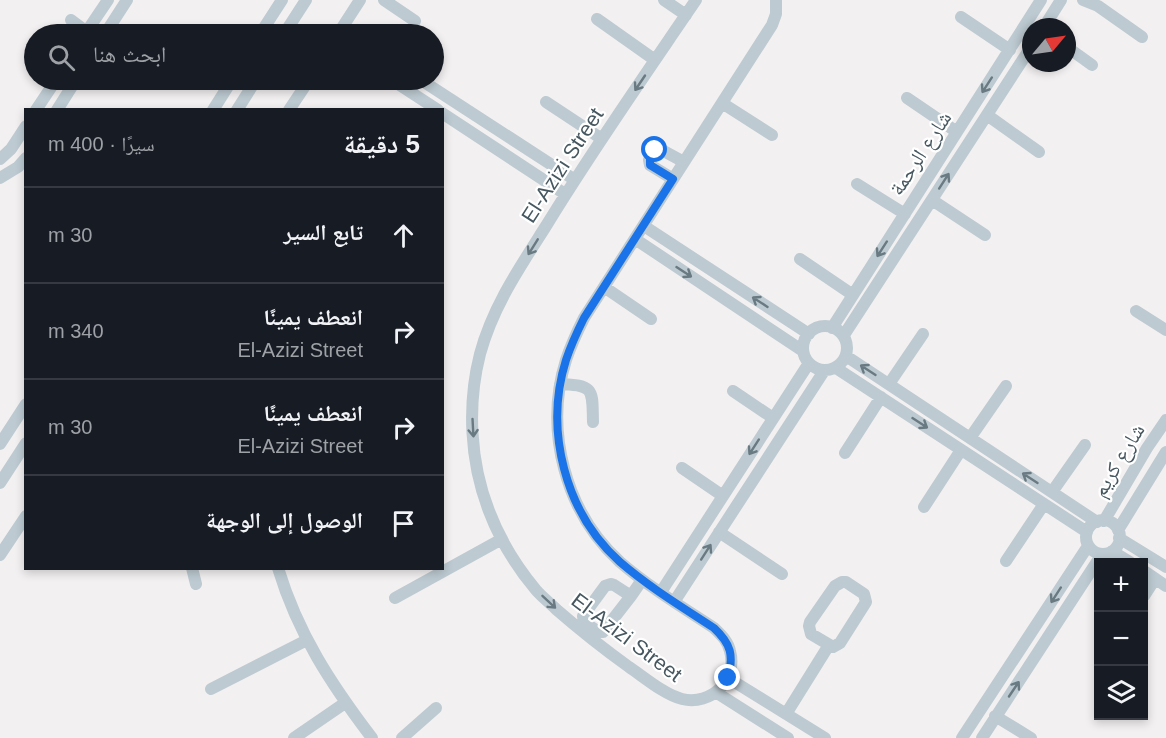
<!DOCTYPE html>
<html lang="ar">
<meta charset="utf-8">
<style>
body{margin:0;font-family:Helvetica,"Noto Naskh Arabic",sans-serif;background:#20242c;color:#f1f3f6;direction:rtl}
.controls{position:absolute;right:18px;bottom:18px;display:grid;overflow:hidden;border-radius:0px;box-shadow:0 3px 9px #0003}
.controls button{width:54px;height:54px;display:grid;place-items:center;padding:0;border:0;border-bottom:2px solid #363941;background:#171b24;color:#f1f3f6;font:30px sans-serif}
.compass{position:absolute;left:1022px;top:18px;width:54px;height:54px;border-radius:50%;background:#171b24;box-shadow:0 3px 9px #0003;rotate:61deg}
.stop{position:absolute;width:18px;height:18px;margin:-14px;border:4px solid #1a73e8;border-radius:50%;background:#fff}
.stop.end{background:#1a73e8;border-color:#fff;box-shadow:0 2px 6px #0008}
.list{margin:0;padding:0;list-style:none}
h2{display:flex;justify-content:space-between;align-items:center;height:78px;margin:0;padding:0 24px;font-size:26px}
h2 small{font-size:20px;font-weight:400;color:#9ea1a6}
.list li{display:grid;grid-template-columns:39px 1fr auto;gap:18px;align-items:center;box-sizing:border-box;height:96px;padding:0 24px;border-top:2px solid #363941}
.list b{display:block;font-size:22px;white-space:nowrap}
.list p{margin:0;font-size:20px;white-space:nowrap;color:#9ea1a6}
.list em{font-size:20px;font-style:normal;color:#9ea1a6}
.icon{flex:none;width:33px;height:33px;fill:none;stroke:currentColor;stroke-width:2;stroke-linecap:round;stroke-linejoin:round}
.map{position:relative;flex:none;width:1166px;height:738px;overflow:hidden;direction:ltr}
.search{position:absolute;background:#171b24;box-shadow:0 3px 9px #0003;left:24px;top:24px;width:420px;height:66px;display:flex;align-items:center;gap:15px;box-sizing:border-box;padding:0 21px;border-radius:33px;color:#9ea1a6;font-size:22px}
.panel{position:absolute;background:#171b24;box-shadow:0 3px 9px #0003;left:24px;top:108px;width:420px;height:462px;border-radius:0px;direction:rtl}
.map>svg:first-child{display:block}
.lines{fill:none;stroke-linecap:round;stroke-linejoin:round}
.minor{stroke:#bdcad1;stroke-width:12}
.oneway{stroke:#6a7a82}
.route{stroke:#1a73e8;stroke-width:8}
.labels{text-anchor:middle;dominant-baseline:central;stroke-width:4.5;stroke-linejoin:round;paint-order:stroke}
.street-label{font-size:21px;fill:#465760;stroke:#fff}
</style>
<div class="map">
<svg width="1166" height="738" viewBox="0 0 1166 738">
<rect width="100%" height="100%" fill="#f3f0f1"/>
<g class="lines">
<path class="minor" d="M384 0 415 21
M664 0 686 15
M696 0C645 75 593 149 546 226 520 267 493 306 480 354 467 405 470 462 489 511 500 540 516 566 536 590 542 597 550 603 557 610 580 630 604 649 629 667 644 677 665 695 682 699 711 706 738 680 730 651 728 641 721 635 714 628 682 607 649 587 620 562 565 512 544 430 566 360 571 345 577 332 584 318L772 25 776 14V0
M1083 0 1098 6 1142 37
M961 17 1010 50
M597 19 655 60
M71 20 87 32
M1044 27 1061 0
M85 34 108 0
M105 34 127 0
M260 34 282 0
M284 34 306 0
M338 34 360 0
M1067 47 1092 65
M392 80 438 110
M421 80 575 180
M907 98 957 132
M546 102 602 139
M722 103 772 135
M36 110 56 80
M57 110 76 80
M213 110 232 80
M237 110 256 80
M289 110 309 80
M442 113 565 194
M987 115 1039 152
M0 159 11 149 26 126
M0 178 18 167 26 158
M673 179 650 165 649 160 653 151 660 149 684 162
M857 184 905 214
M932 200 985 235
M644 226 809 334
M635 239 803 351
M800 259 853 295
M604 287 651 319
M1136 311 1166 330
M803 348a22 22 0 1 1 44 0a22 22 0 1 1-44 0Z
M832 328 1041 0
M844 335 1031 47
M846 356 1097 522
M836 368 1087 532
M560 384C596 385 592 391 593 422
M889 384 923 334
M733 391 773 418
M970 438 1006 386
M0 444 26 404
M845 453 881 397
M682 468 723 496
M0 483 26 443
M1052 492 1085 445
M924 507 961 450
M1086 537a17 17 0 1 1 34 0a17 17 0 1 1-34 0Z
M1104 521 1147 448 1166 420
M1118 530 1166 452
M719 532 782 574
M1119 538 1166 567
M1112 551 1130 562
M0 555 26 516
M1006 561 1044 504
M192 568 196 584
M278 568C298 634 331 684 372 738
M1144 571 1166 586
M842 582H846L864 594 866 602 840 643 833 647 811 634 809 626 810 622 835 586Z
M661 592 809 363
M631 596 603 632 597 631 584 622 583 616 605 586 611 584 614 585 631 596 642 580
M1144 596 1155 579
M395 598 502 539
M674 602 824 371
M728 678 825 738
M211 689 307 640
M717 693 788 738
M786 714 829 645
M995 716 1031 738
M294 738 345 703
M402 738 436 708
M962 738 1088 546
M982 738 1102 554"/>
</g>
<defs><path id="oneway-shaft" d="M-6 0H5M1.5-3L5.5 0L1.5 3" fill="none" stroke-width="1.6" stroke-linecap="round" stroke-linejoin="round" transform="scale(1.5)"/></defs>
<g class="oneway">
<use href="#oneway-shaft" transform="translate(640 83) rotate(124)"/>
<use href="#oneway-shaft" transform="translate(987 85) rotate(123)"/>
<use href="#oneway-shaft" transform="translate(944 181) rotate(-57)"/>
<use href="#oneway-shaft" transform="translate(533 247) rotate(122)"/>
<use href="#oneway-shaft" transform="translate(882 249) rotate(123)"/>
<use href="#oneway-shaft" transform="translate(684 272) rotate(33)"/>
<use href="#oneway-shaft" transform="translate(760 302) rotate(-147)"/>
<use href="#oneway-shaft" transform="translate(868 370) rotate(-147)"/>
<use href="#oneway-shaft" transform="translate(920 423) rotate(33)"/>
<use href="#oneway-shaft" transform="translate(473 428) rotate(87)"/>
<use href="#oneway-shaft" transform="translate(754 447) rotate(123)"/>
<use href="#oneway-shaft" transform="translate(1030 478) rotate(-147)"/>
<use href="#oneway-shaft" transform="translate(706 552) rotate(-57)"/>
<use href="#oneway-shaft" transform="translate(1056 595) rotate(123)"/>
<use href="#oneway-shaft" transform="translate(549 602) rotate(43)"/>
<use href="#oneway-shaft" transform="translate(1014 689) rotate(-56)"/>
</g>
<g class="lines">
<path class="route" d="M655 150 650 157V165L673 179 584 318C577 332 571 345 566 360 544 430 565 513 620 562 649 587 682 607 714 628 731 644 734 655 728 678"/>
</g>
<g class="labels">
<g class="street-label">
<text transform="translate(920 153) rotate(-57)">شارع الرحمة</text>
<text transform="translate(562 165) rotate(-57)">El-Azizi Street</text>
<text transform="translate(1118 460) rotate(-59)">شارع كريم</text>
<text transform="translate(627 637) rotate(37)">El-Azizi Street</text>
</g>
</g>
</svg>
<div class="controls">
<button>+</button>
<button>−</button>
<button><svg class="icon" aria-label="layers" viewBox="0 0 24 24"><path d="M12 4l9 5-9 5-9-5zM3 14l9 5 9-5"/></svg></button>
</div>
<svg class="compass" viewBox="-18 -18 36 36"><path d="M0-13l5 13h-10z" fill="#e53935"/><path d="M0 13l5-13h-10z" fill="#9ea1a6"/></svg>
<div class="stop" style="left:655px;top:150px"></div>
<div class="stop end" style="left:728px;top:678px"></div>
<div class="search"><svg class="icon" aria-label="search" viewBox="0 0 24 24"><circle cx="10" cy="10" r="6"/><path d="M15 15l6 6"/></svg>ابحث هنا</div>
<section class="panel">
<h2>5 دقيقة<small>سيرًا · 400 m</small></h2>
<ul class="list">
<li><svg class="icon" aria-label="ahead" viewBox="0 0 24 24"><path d="M12 20V5M6 11l6-6 6 6"/></svg><div><b>تابع السير</b></div><em>30 m</em></li>
<li><svg class="icon" aria-label="right" viewBox="0 0 24 24"><path d="M7 20v-9h11M14 6l5 5-5 5"/></svg><div><b>انعطف يمينًا</b><p>El-Azizi Street</p></div><em>340 m</em></li>
<li><svg class="icon" aria-label="right" viewBox="0 0 24 24"><path d="M7 20v-9h11M14 6l5 5-5 5"/></svg><div><b>انعطف يمينًا</b><p>El-Azizi Street</p></div><em>30 m</em></li>
<li><svg class="icon" aria-label="arrive" viewBox="0 0 24 24"><path d="M6 21V4h12l-3 4 3 4H6"/></svg><div><b>الوصول إلى الوجهة</b></div></li>
</ul>
</section>
</div>
